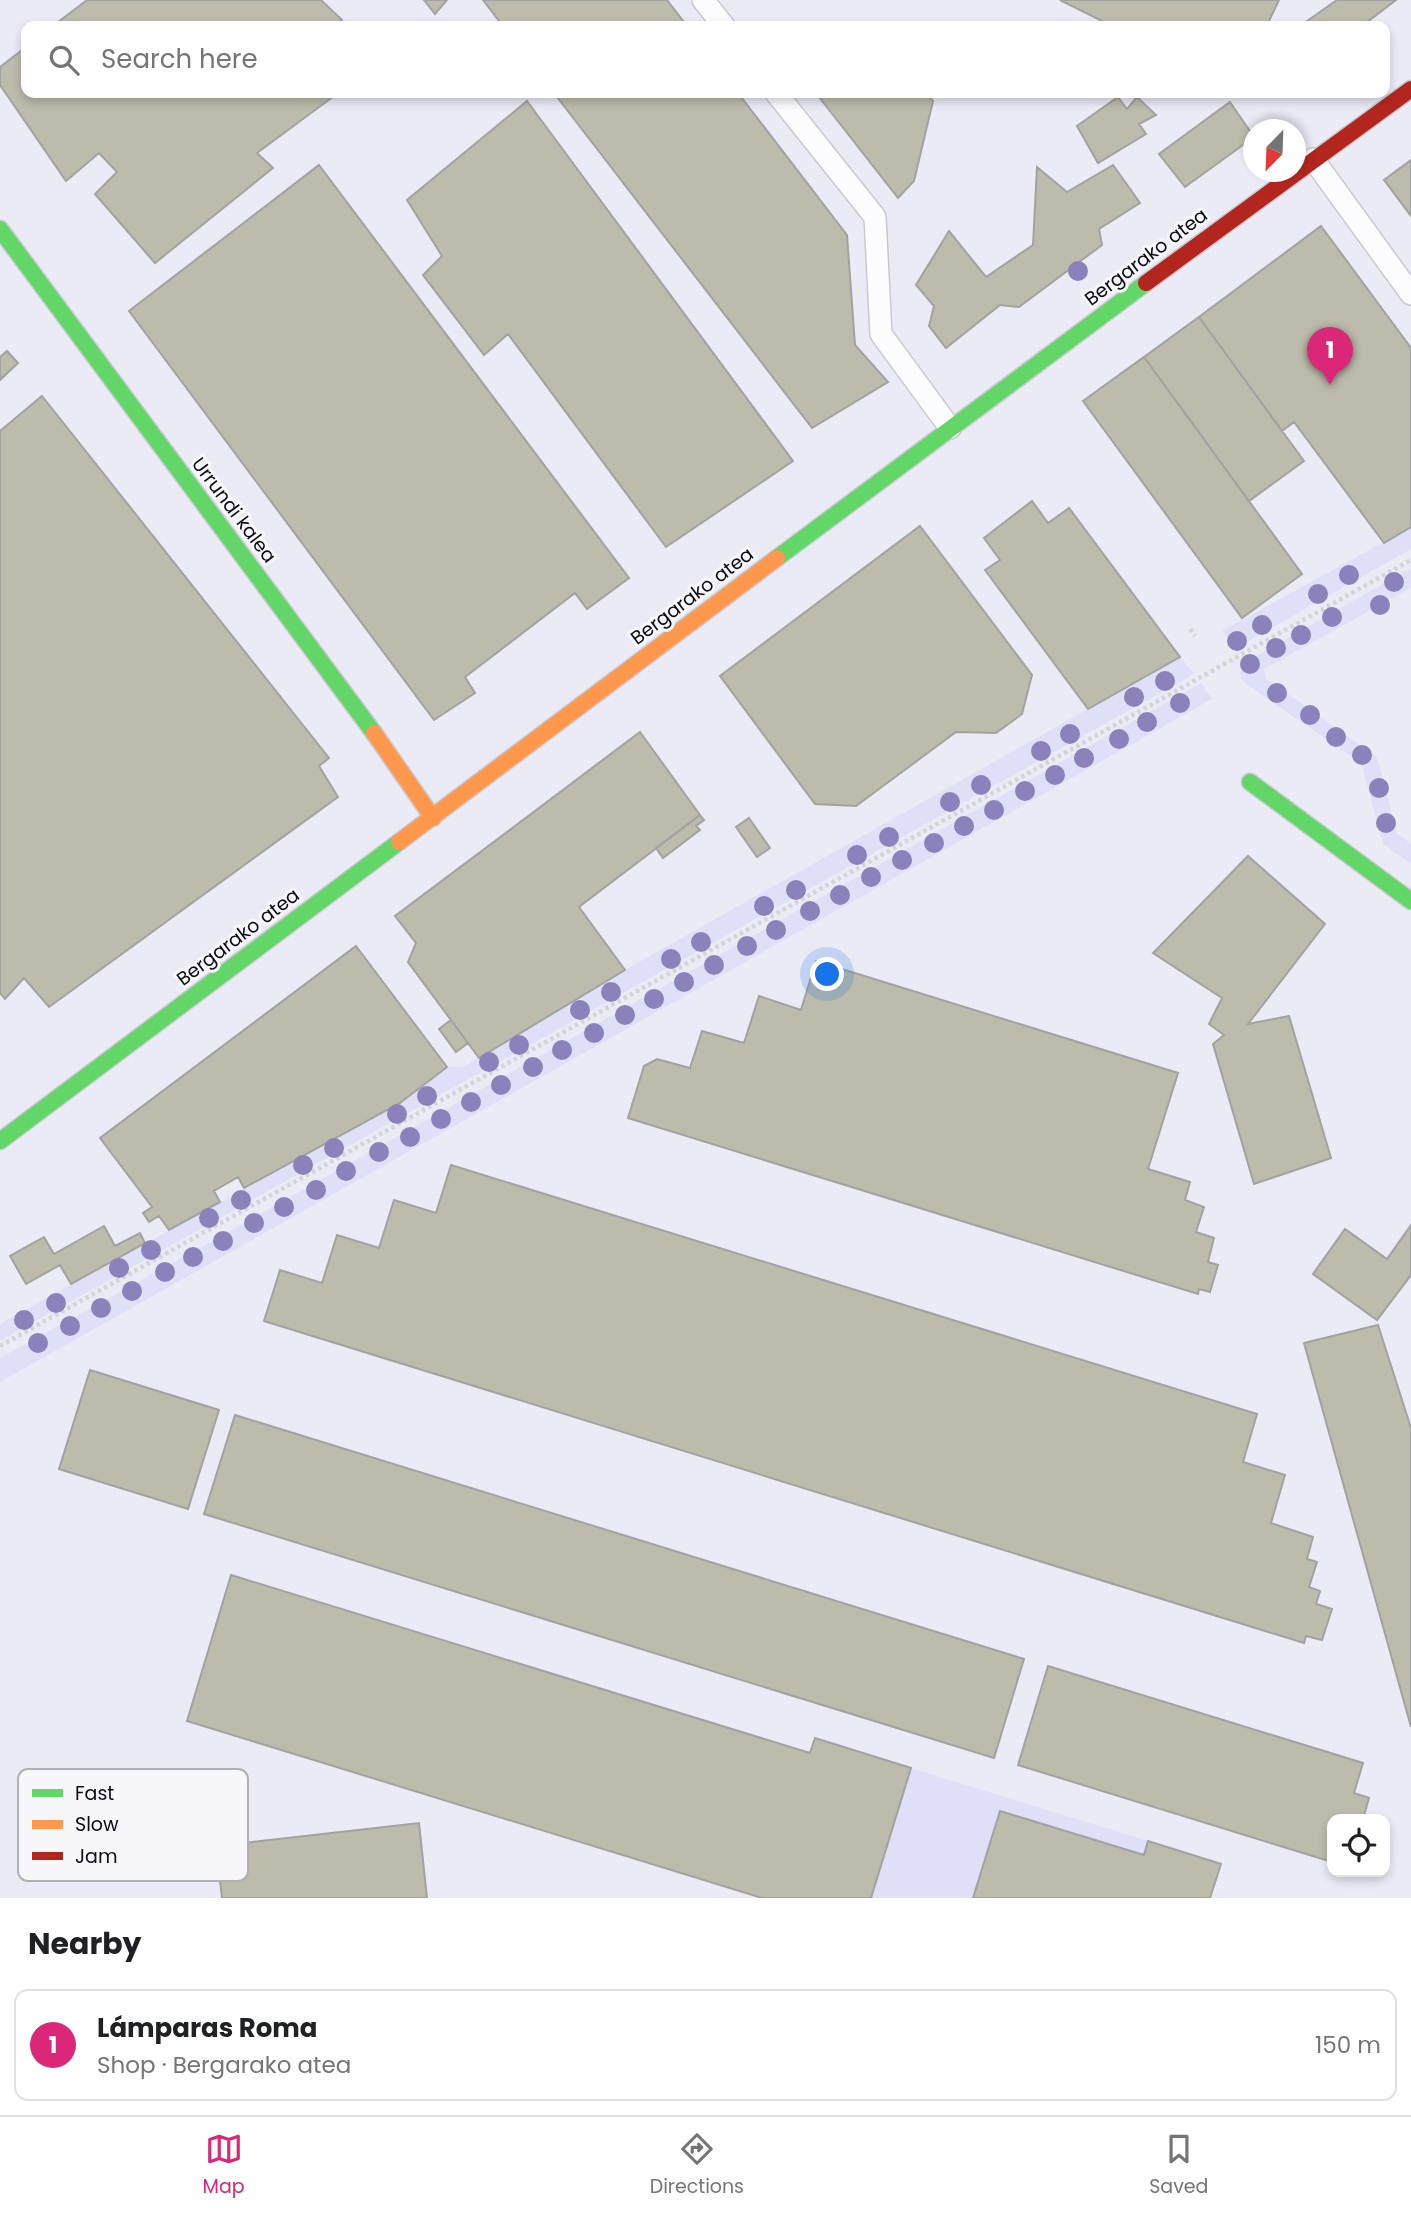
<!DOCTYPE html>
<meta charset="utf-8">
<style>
body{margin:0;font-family:Poppins,sans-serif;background:#f2f2f2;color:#202124}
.controls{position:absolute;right:21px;bottom:21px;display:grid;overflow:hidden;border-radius:14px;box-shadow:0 4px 10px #0003}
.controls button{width:63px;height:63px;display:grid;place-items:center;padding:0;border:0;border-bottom:2px solid #e0e0e0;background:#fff;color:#202124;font:35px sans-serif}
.compass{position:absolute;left:1243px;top:119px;width:63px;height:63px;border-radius:50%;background:#fff;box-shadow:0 4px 10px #0003;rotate:203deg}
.you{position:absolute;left:828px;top:975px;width:24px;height:24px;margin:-18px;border:5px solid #fff;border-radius:50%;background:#1a73e8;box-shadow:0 0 0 10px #1a73e833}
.badge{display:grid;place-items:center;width:46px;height:46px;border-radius:50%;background:#db2777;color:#fff;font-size:23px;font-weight:700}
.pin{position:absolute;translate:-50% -58px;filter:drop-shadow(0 2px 4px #0008)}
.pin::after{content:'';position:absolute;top:37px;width:24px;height:21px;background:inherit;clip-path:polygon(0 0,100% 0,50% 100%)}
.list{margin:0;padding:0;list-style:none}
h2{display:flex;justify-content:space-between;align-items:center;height:91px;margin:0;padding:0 28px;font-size:30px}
h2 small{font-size:23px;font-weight:400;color:#757577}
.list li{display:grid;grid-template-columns:46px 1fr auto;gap:21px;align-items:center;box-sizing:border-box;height:112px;margin:0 14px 14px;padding:0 14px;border:2px solid #e0e0e0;border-radius:14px}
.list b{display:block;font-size:26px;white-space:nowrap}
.list p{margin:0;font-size:23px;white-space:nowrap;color:#757577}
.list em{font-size:23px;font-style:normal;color:#757577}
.icon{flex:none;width:38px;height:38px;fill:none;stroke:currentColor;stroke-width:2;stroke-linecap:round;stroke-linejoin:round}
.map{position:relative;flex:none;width:1411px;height:1898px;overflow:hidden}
.search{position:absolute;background:#fff;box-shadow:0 4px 10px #0003;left:21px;right:21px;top:21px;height:77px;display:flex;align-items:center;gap:18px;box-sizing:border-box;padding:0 24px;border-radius:14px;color:#757577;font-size:26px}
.sheet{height:217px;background:#fff}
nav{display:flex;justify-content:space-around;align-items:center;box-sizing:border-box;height:98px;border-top:2px solid #e0e0e0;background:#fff;font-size:19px;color:#757577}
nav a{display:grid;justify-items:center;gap:4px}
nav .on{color:#db2777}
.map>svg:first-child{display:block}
.green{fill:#dfdff8}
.building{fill:#bcbbac;stroke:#a2a2a2;stroke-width:2}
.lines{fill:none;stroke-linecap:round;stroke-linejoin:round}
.lane-casing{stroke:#c9c9d3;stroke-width:24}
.fast-casing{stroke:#c9c9d3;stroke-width:19}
.slow-casing{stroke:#c9c9d3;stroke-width:19}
.jam-casing{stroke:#c9c9d3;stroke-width:19}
.path{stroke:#d4d4d7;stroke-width:4.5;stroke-dasharray:3.5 3.5;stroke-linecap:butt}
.lane{stroke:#fcfcfe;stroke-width:21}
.fast{stroke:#63d668;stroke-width:16}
.slow{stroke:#ff974d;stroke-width:16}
.jam{stroke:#b3261e;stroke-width:16}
.tree{fill:#8b82bc}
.labels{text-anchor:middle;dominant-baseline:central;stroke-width:6;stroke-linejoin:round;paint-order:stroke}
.street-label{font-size:19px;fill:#0b0b12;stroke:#f6f6fb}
.key{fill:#f6f6fb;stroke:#b0b0b5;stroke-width:2}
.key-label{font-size:19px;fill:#0b0b12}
</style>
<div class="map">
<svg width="1411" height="1898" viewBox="0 0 1411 1898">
<rect width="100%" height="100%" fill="#ebebf6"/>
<path class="green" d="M1411 527V549L1236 648 1222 631Z
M1411 568V588L1264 669 1265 678 1377 757 1397 833 1411 844V864L1383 844 1361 763 1246 684C1239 677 1239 671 1244 663Z
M1180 657 1194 674 0 1341V1324L400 1103 447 1067H463L625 970Z
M1201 683 1212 699 0 1382V1358L207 1244Z
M911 1768 1148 1841 1144 1855 973 1898H871Z"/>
<path class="building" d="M87 0H321L342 20 335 26H53Z
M424 0H447L435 14Z
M483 0H667L687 26H503Z
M1060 0H1279L1268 23 1273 26H1112Z
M1337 0H1396L1362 26H1300Z
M26 47V93H338L257 153 273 168 155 263 95 194 117 172 99 153 66 181 0 85V67Z
M554 93H738L847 235 855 345 888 382 812 428Z
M824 93H926L933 101 914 181 898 198 819 97Z
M1118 97 1127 109 1137 97 1156 115 1139 124 1146 134 1098 163 1077 126Z
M527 101 793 461 666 547 508 334 484 355 423 275 442 256 407 200Z
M1230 102 1254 137 1185 187 1159 154Z
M1411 160V216L1384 180Z
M319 165 629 578 587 609 575 593 465 677 475 693 434 720 129 311Z
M1113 165 1140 203 1099 229 1102 245 1019 307 1000 305 946 348 929 326 934 306 916 285 949 231 986 277 1033 245 1037 167 1067 192Z
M1321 226 1411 348V527L1384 543 1294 422 1282 431 1199 317Z
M1199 317 1304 461 1249 501 1144 357Z
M7 351 18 363 0 380V357Z
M1144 357 1302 574 1242 618 1083 401Z
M42 396 329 758 319 766 338 797 49 1007 24 978 5 999 0 993V431Z
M1032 501 1048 523 1069 508 1180 657 1088 709 985 570 1000 560 984 538Z
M920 526 1032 675 1022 714 996 733 956 732 856 806 815 804 720 676Z
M640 732 700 815 579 907 625 970 479 1058 408 962 416 943 395 916Z
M700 815 704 820 696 826 700 830 663 858 656 848Z
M749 818 770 848 757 857 736 827Z
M1248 856 1325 924 1248 1024 1289 1016 1331 1158 1254 1184 1213 1044 1224 1035 1209 1024 1222 998 1153 953Z
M356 946 447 1067 400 1103 244 1188 238 1177 214 1191 220 1202 169 1230 159 1216 149 1222 143 1213 152 1207 100 1138Z
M816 961 1178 1073 1148 1169 1190 1182 1185 1200 1204 1207 1196 1232 1214 1238 1208 1262 1218 1265 1210 1292 1199 1289 1198 1294 628 1118 644 1066 657 1059 690 1068 702 1031 744 1043 759 996 801 1010Z
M451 1020 468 1043 456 1052 439 1029Z
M451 1165 1257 1414 1243 1462 1285 1475 1271 1523 1313 1537 1307 1559 1317 1562 1309 1587 1320 1591 1316 1604 1332 1609 1322 1640 1306 1636 1304 1643 264 1321 280 1270 322 1283 337 1235 379 1248 394 1200 436 1213Z
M1411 1225V1275L1377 1320 1313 1274 1345 1229 1387 1259Z
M104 1226 115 1246 140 1233 145 1243 71 1284 60 1265 26 1284 10 1256 44 1237 54 1254Z
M1378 1325 1411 1428V1727L1304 1343Z
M90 1370 219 1410 188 1509 59 1469Z
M235 1415 1024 1659 994 1758 204 1514Z
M231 1575 810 1753 815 1738 911 1768 871 1898H762L187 1721Z
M1048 1666 1363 1763 1354 1793 1369 1798 1363 1819H1332V1862L1018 1765Z
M1000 1811 1144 1855 1148 1841 1221 1864 1210 1898H973Z
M419 1823 427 1898H222L216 1846Z"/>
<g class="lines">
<defs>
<path id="lane" d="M703 0 724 26
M776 93 875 217 881 334 950 428
M1313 159 1411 294"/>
<path id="fast" d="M0 229 374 733
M777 558 1146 283
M1250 782 1411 901
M0 1141 399 842"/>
<path id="slow" d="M374 733 433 818
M399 842 777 558"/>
<path id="jam" d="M1146 283 1411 89"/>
</defs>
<use href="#lane" class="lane-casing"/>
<use href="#fast" class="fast-casing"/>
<use href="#slow" class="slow-casing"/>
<use href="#jam" class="jam-casing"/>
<path class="path" d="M1190 629 1195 636
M0 1346 1411 560"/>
<use href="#lane" class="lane"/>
<use href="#fast" class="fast"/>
<use href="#slow" class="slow"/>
<use href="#jam" class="jam"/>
</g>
<g class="tree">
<circle cx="1078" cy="271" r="10"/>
<circle cx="1349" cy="575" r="10"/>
<circle cx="1394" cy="582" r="10"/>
<circle cx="1318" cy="594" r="10"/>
<circle cx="1380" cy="605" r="10"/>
<circle cx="1332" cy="617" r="10"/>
<circle cx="1262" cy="625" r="10"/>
<circle cx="1301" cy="635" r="10"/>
<circle cx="1237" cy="641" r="10"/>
<circle cx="1276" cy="648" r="10"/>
<circle cx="1250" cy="664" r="10"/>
<circle cx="1165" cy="681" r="10"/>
<circle cx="1277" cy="693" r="10"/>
<circle cx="1134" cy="697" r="10"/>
<circle cx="1180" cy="703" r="10"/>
<circle cx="1310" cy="715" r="10"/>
<circle cx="1147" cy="722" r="10"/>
<circle cx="1070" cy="734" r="10"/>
<circle cx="1336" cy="737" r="10"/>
<circle cx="1119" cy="739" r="10"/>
<circle cx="1041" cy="751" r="10"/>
<circle cx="1362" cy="755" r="10"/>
<circle cx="1084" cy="758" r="10"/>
<circle cx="1055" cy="775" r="10"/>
<circle cx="981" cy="785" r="10"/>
<circle cx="1379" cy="788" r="10"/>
<circle cx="1025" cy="791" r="10"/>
<circle cx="950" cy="802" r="10"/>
<circle cx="994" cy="810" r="10"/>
<circle cx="1386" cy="823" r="10"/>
<circle cx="964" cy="826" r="10"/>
<circle cx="889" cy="837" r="10"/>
<circle cx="934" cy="843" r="10"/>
<circle cx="857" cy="855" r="10"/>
<circle cx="902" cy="860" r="10"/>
<circle cx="871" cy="877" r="10"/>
<circle cx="796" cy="890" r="10"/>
<circle cx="840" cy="895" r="10"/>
<circle cx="764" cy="906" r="10"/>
<circle cx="810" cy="911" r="10"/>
<circle cx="776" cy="930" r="10"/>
<circle cx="701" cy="942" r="10"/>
<circle cx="747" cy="946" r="10"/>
<circle cx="671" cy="959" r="10"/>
<circle cx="714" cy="965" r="10"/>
<circle cx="684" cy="982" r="10"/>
<circle cx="611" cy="992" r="10"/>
<circle cx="654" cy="999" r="10"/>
<circle cx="580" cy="1010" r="10"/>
<circle cx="625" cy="1015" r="10"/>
<circle cx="594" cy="1033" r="10"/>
<circle cx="519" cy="1045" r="10"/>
<circle cx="562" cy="1050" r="10"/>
<circle cx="489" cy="1062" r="10"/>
<circle cx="533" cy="1067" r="10"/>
<circle cx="501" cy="1085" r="10"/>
<circle cx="427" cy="1096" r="10"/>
<circle cx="471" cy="1102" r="10"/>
<circle cx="397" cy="1114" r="10"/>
<circle cx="441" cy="1119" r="10"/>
<circle cx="410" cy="1137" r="10"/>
<circle cx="334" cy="1148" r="10"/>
<circle cx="379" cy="1152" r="10"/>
<circle cx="303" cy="1165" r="10"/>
<circle cx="346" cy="1171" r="10"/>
<circle cx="316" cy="1190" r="10"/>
<circle cx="241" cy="1200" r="10"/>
<circle cx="284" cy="1207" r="10"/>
<circle cx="209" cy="1218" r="10"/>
<circle cx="254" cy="1223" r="10"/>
<circle cx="223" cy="1241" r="10"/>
<circle cx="151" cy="1250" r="10"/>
<circle cx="193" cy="1257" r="10"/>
<circle cx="119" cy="1268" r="10"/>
<circle cx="165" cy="1272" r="10"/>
<circle cx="132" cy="1291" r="10"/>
<circle cx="56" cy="1303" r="10"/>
<circle cx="101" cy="1308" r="10"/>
<circle cx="24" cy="1320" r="10"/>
<circle cx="70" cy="1326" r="10"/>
<circle cx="38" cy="1343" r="10"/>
</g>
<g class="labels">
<g class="street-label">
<text transform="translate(1146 257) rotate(-37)">Bergarako atea</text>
<text transform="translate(234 510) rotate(53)">Urrundi kalea</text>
<text transform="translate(692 596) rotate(-37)">Bergarako atea</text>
<text transform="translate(238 937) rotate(-37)">Bergarako atea</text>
</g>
</g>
<rect x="18" y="1769" width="230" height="112" rx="10" class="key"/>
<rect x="32" y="1789" width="31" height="8" fill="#63d668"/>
<rect x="32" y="1820" width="31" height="9" fill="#ff974d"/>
<rect x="32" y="1852" width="31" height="8" fill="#b3261e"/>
<g class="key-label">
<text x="75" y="1800">Fast</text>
<text x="75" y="1831">Slow</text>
<text x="75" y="1863">Jam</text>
</g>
</svg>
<div class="controls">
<button><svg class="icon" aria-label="locate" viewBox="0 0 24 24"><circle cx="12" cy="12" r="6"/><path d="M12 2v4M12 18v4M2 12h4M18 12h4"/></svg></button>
</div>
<svg class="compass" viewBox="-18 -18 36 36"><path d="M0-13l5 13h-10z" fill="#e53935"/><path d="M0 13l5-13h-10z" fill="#757577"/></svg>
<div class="you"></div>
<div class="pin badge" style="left:1330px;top:385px">1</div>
<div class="search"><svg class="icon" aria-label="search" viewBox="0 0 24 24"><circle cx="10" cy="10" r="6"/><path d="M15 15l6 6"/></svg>Search here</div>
</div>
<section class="sheet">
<h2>Nearby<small></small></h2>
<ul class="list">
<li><span class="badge">1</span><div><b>Lámparas Roma</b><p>Shop · Bergarako atea</p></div><em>150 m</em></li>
</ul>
</section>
<nav>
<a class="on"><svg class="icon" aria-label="map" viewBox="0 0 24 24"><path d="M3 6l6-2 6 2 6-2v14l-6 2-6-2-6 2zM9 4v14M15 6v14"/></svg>Map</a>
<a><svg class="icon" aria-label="directions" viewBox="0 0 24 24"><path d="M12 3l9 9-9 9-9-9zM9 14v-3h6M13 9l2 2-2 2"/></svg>Directions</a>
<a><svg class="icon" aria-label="saved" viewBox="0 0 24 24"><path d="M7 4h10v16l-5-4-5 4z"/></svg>Saved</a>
</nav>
